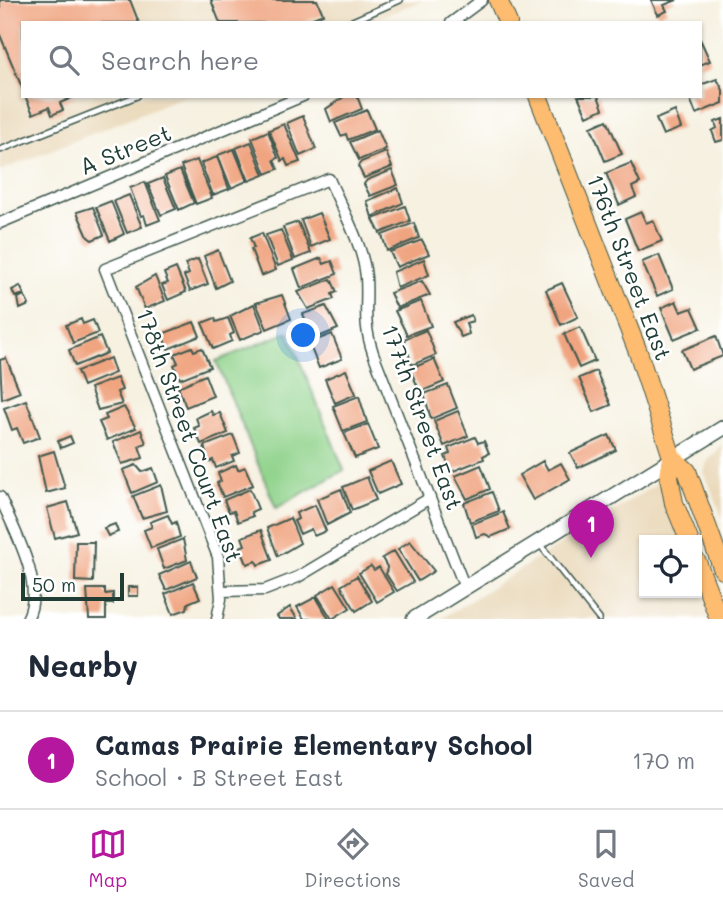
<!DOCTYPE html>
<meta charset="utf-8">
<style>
body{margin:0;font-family:Mali,sans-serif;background:#f6f6f7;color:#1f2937}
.controls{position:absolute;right:21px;bottom:21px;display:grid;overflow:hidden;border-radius:0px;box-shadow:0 2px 5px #0004}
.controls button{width:63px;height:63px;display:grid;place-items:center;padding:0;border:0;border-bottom:2px solid #e0e1e3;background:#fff;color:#1f2937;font:35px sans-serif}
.scale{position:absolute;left:21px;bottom:18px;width:103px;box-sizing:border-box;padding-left:7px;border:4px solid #1f3d34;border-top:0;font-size:19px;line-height:24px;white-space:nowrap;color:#1f3d34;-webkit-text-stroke:5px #fff;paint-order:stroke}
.you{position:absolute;left:304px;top:336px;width:24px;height:24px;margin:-18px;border:5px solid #fff;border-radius:50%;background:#1a73e8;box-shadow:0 0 0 10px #1a73e833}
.badge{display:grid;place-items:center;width:46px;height:46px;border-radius:50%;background:#b5179e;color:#fff;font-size:23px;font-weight:700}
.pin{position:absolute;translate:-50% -58px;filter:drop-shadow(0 2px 4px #0008)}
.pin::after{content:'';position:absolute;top:37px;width:24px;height:21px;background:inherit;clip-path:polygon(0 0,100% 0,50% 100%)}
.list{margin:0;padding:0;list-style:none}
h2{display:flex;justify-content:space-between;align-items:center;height:91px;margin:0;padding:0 28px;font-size:30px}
h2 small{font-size:23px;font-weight:400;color:#747a83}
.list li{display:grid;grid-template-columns:46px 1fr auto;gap:21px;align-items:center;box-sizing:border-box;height:98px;padding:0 28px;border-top:2px solid #e0e1e3}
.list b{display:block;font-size:26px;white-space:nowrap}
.list p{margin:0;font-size:23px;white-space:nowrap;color:#747a83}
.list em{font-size:23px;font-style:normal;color:#747a83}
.icon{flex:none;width:38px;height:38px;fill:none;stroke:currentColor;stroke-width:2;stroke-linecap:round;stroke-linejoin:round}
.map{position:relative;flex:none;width:723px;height:619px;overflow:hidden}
.search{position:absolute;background:#fff;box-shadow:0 2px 5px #0004;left:21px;right:21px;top:21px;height:77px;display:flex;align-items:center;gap:18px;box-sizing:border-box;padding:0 24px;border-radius:0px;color:#747a83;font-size:26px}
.sheet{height:189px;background:#fff}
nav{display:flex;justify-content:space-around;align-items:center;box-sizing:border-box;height:98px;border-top:2px solid #e0e1e3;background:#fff;font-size:19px;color:#747a83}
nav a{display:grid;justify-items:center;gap:4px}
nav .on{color:#b5179e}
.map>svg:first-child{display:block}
.built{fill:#ead9ba}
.green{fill:#91d38c;stroke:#588860;stroke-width:2}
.building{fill:#f0a480}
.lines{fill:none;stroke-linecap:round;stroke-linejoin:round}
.service-casing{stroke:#3f584e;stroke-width:8}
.minor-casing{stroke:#3f584e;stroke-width:13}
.tertiary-casing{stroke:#3f584e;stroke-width:17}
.primary-casing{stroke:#3f584e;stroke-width:20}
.service{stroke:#fff;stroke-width:5}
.minor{stroke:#fff;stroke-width:10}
.tertiary{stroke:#fff;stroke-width:14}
.primary{stroke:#fdbc70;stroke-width:18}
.labels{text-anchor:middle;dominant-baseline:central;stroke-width:5;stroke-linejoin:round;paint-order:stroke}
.street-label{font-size:23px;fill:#1f3d34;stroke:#fff}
</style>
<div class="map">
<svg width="723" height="619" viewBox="0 0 723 619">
<rect width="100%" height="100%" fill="#fff"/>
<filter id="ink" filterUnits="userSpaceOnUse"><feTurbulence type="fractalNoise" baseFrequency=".0143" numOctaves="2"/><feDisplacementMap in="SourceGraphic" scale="14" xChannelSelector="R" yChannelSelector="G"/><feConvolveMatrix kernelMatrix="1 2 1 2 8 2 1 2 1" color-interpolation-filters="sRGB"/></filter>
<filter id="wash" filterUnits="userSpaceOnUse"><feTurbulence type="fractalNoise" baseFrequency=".00686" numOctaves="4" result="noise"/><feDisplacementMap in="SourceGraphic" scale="28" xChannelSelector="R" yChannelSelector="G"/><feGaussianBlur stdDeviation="1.57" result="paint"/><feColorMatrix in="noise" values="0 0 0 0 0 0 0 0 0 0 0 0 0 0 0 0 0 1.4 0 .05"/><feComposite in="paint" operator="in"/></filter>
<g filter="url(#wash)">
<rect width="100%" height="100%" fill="#f6f1e1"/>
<path class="built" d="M0 0H423L366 23H23V96H184L0 171Z
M723 444V518L704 472 707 462Z
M661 481 683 540H644V593H697V575L713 619H441Z"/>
<path class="green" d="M288 332 344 470 276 508 216 361Z"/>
<g id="blocks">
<path class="building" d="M0 0H130L139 23H23V90L0 35Z
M211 0H317L323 14 301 23H220Z
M651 0H677L664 5 667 11 658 15Z
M700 39 710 61 700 65Z
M717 79 723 90V103L696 114 689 96H700V85Z
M25 96H76L60 103 63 110 52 115 49 107 33 114Z
M345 96H357L362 109 331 122 326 109Z
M578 96H598L603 109 587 116Z
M367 110 375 129 348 140 346 134 341 136 335 123Z
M675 111 681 128 663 135 656 119Z
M303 116 316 149 300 156 287 123Z
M723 119V140L716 142 712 131 717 128 715 122Z
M607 120 622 154 605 161 591 127Z
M284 124 300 162 288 166 285 159 282 161 269 130Z
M378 130 386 149 359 160 350 142Z
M268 131 278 158 274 160 278 169 266 174 252 138Z
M251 142 264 175 249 181 236 148Z
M234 149 247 181 231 188 218 155Z
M386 152 392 167 364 178 358 166 361 162Z
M217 157 229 189 213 195 201 163Z
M197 160 212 198 196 204 181 166Z
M631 163 640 183 632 187 636 197 619 205 606 173Z
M180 170 194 203 179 210 165 176Z
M392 170 398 185 370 196 364 184 367 180Z
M163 178 176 209 161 215 148 184Z
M145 182 160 220 147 225 144 215 141 216 130 188Z
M398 188 403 203 372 217 367 201Z
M129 195 142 227 127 233 114 201Z
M111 201 124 234 110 241 96 207Z
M405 206 410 221 380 233 373 219Z
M93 207 104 235 92 240 88 237 77 212Z
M641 212 646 223 653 220 662 241 638 251 625 219Z
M319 213 330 239 311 247 301 220Z
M298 222 311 253 295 259 283 227Z
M414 223 419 238 387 251 382 235Z
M281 230 293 260 278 266 266 235Z
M262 233 276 270 261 276 251 249 254 248 250 238Z
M422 240 429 254 397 267 390 252Z
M218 250 230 281 216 288 204 256Z
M659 255 673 289 657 296 642 262Z
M321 258 324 264 332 261 337 274 301 288 294 269Z
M198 259 208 284 190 291 184 276 189 274 185 264Z
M424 259 429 275 397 288 393 272Z
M176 268 186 292 168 300 162 285 168 283 164 273Z
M155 276 165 301 145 309 136 287Z
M331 279 337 292 332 294 334 299 308 309 298 292Z
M422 281 430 295 397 308 390 293Z
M562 283 578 317 561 325 546 290Z
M20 286 24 294 15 297 12 290Z
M24 295 29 305 20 309 18 298Z
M282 295 291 319 267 329 256 303Z
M421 301 431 326 407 335 395 311Z
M676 301 681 312 692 308 701 328 674 339 661 308Z
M254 304 264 330 240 340 230 316Z
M326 306 338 329 313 339 303 314Z
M471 315 473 321 466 323 469 334 461 337 453 322Z
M215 318 216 322 228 318 234 333 230 335 232 341 213 349 202 323Z
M81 319 83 324 93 320 98 333 73 343 66 325Z
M194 322 200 336 168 349 162 334Z
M580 327 595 361 579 368 564 334Z
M426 330 436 355 412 365 404 339Z
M332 334 342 359 319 368 309 343Z
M716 336 723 356 690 369 682 350Z
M100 337 107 353 75 366 69 350Z
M192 347 194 351 202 348 210 367 180 379 174 365 178 363 174 354Z
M6 358 20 392 2 399 0 360Z
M110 358 115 373 83 386 77 371Z
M434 359 444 382 420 392 410 369Z
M346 370 356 394 335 403 325 379Z
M596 371 611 405 594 412 579 378Z
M205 375 213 396 186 407 178 387Z
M117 378 122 390 117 392 122 404 98 410 90 388Z
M448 385 457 408 431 419 424 394Z
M359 396 367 422 343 431 333 406Z
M26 400 40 437 23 443 17 428 12 430 4 408Z
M124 407 136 428 107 440 99 422 107 419 105 415Z
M211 411 213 415 220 413 228 433 201 444 194 428 199 426 196 418Z
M458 411 468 436 444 446 434 421Z
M368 424 378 449 355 458 344 433Z
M141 430 146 443 139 446 143 458 122 464 113 442Z
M233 435 240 453 232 456 234 461 216 468 213 460 209 462 204 446Z
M609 435 616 450 578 468 570 453Z
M70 436 73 443 61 448 58 441Z
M475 437 478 443 484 441 489 453 483 456 484 459 451 472 445 456 450 454 448 448Z
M54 451 65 488 46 493 38 456Z
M391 461 401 484 378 494 368 471Z
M543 461 548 470 561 463 570 479 533 500 519 475Z
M136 465 142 472 153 468 158 482 132 493 123 470Z
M236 465 238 470 245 467 253 485 223 497 217 483 221 481 218 473Z
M481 465 490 489 467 499 455 476Z
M367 477 376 500 352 510 343 487Z
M161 485 167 511 142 518 133 496Z
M250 489 258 509 251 512 253 516 238 522 234 511 229 512 224 500Z
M341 489 350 513 327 525 317 499Z
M492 492 499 511 470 522 464 503Z
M68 502 77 532 55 538 47 508Z
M315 505 326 531 314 536 311 529 300 534 294 521 298 519 296 513Z
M503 512 510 529 491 537 485 534 476 537 472 524Z
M168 515 172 524 176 522 180 537 151 548 144 530 152 527 150 522Z
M290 518 300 543 278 556 267 528Z
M115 524 118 532 108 536 104 528Z
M261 530 272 560 258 565 256 561 247 564 240 547 245 545 242 537Z
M183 539 187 560 164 569 157 549Z
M410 541 434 571 418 581 398 549Z
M76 542H94L93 582 75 581Z
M394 551 413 582 397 591 386 574 387 567 382 558Z
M191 561 197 577 166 590 159 575Z
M371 566 374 570 379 567 394 592 377 602 359 573Z
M357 576 372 601 356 611 341 586Z
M193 582 200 598 188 603 187 609 173 614 165 594Z
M335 584 350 608 332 619 317 595Z
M128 587H138V596H128Z
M87 589H105V594L113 593V604H106V619H89Z
M316 597 329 619H304L297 607Z
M290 607 297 619H279L277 616Z"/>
</g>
</g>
<g filter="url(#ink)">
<use href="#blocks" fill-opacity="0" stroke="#3f584e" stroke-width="2"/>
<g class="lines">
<defs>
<path id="service" d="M348 23 400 0
M0 150 137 96
M538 542 599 619"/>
<path id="minor" d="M451 23 482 0
M0 223 303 96
M0 497C14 531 46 584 27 619
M221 591 265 590 298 577 430 498
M217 619 221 599 218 557 105 269 329 179C342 209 363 244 366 277 368 308 362 320 373 353L465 588"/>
<path id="tertiary" d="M414 619 723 428"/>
<path id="primary" d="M498 0 508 23
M538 96 638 352 672 457 669 477 674 503 689 540
M672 457 687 471 723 570
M697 562 719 619"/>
</defs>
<use href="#service" class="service-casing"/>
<use href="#minor" class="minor-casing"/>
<use href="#tertiary" class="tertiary-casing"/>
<use href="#primary" class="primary-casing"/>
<use href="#service" class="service"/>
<use href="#minor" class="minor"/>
<use href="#tertiary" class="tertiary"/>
<use href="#primary" class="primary"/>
</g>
</g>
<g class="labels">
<g class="street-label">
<text transform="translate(125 149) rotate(-22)">A Street</text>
<text transform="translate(630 267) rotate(69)">176th Street East</text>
<text transform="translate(423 417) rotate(70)">177th Street East</text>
<text transform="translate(190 435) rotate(70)">178th Street Court East</text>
</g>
</g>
</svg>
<div class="controls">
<button><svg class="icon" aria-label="locate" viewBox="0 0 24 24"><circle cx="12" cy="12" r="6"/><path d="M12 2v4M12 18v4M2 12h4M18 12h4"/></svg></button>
</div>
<div class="scale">50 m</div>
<div class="you"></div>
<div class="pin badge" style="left:591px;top:558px">1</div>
<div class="search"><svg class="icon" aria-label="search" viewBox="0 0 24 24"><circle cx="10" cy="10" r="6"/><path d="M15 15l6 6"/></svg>Search here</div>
</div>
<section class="sheet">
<h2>Nearby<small></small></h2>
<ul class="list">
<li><span class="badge">1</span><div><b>Camas Prairie Elementary School</b><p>School · B Street East</p></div><em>170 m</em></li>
</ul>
</section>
<nav>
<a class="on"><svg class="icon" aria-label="map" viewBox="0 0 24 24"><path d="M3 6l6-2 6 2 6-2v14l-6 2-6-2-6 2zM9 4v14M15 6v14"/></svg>Map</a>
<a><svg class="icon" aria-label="directions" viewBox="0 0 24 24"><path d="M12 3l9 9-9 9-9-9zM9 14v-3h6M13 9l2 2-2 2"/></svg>Directions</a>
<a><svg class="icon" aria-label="saved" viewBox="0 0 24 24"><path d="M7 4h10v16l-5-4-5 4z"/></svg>Saved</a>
</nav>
